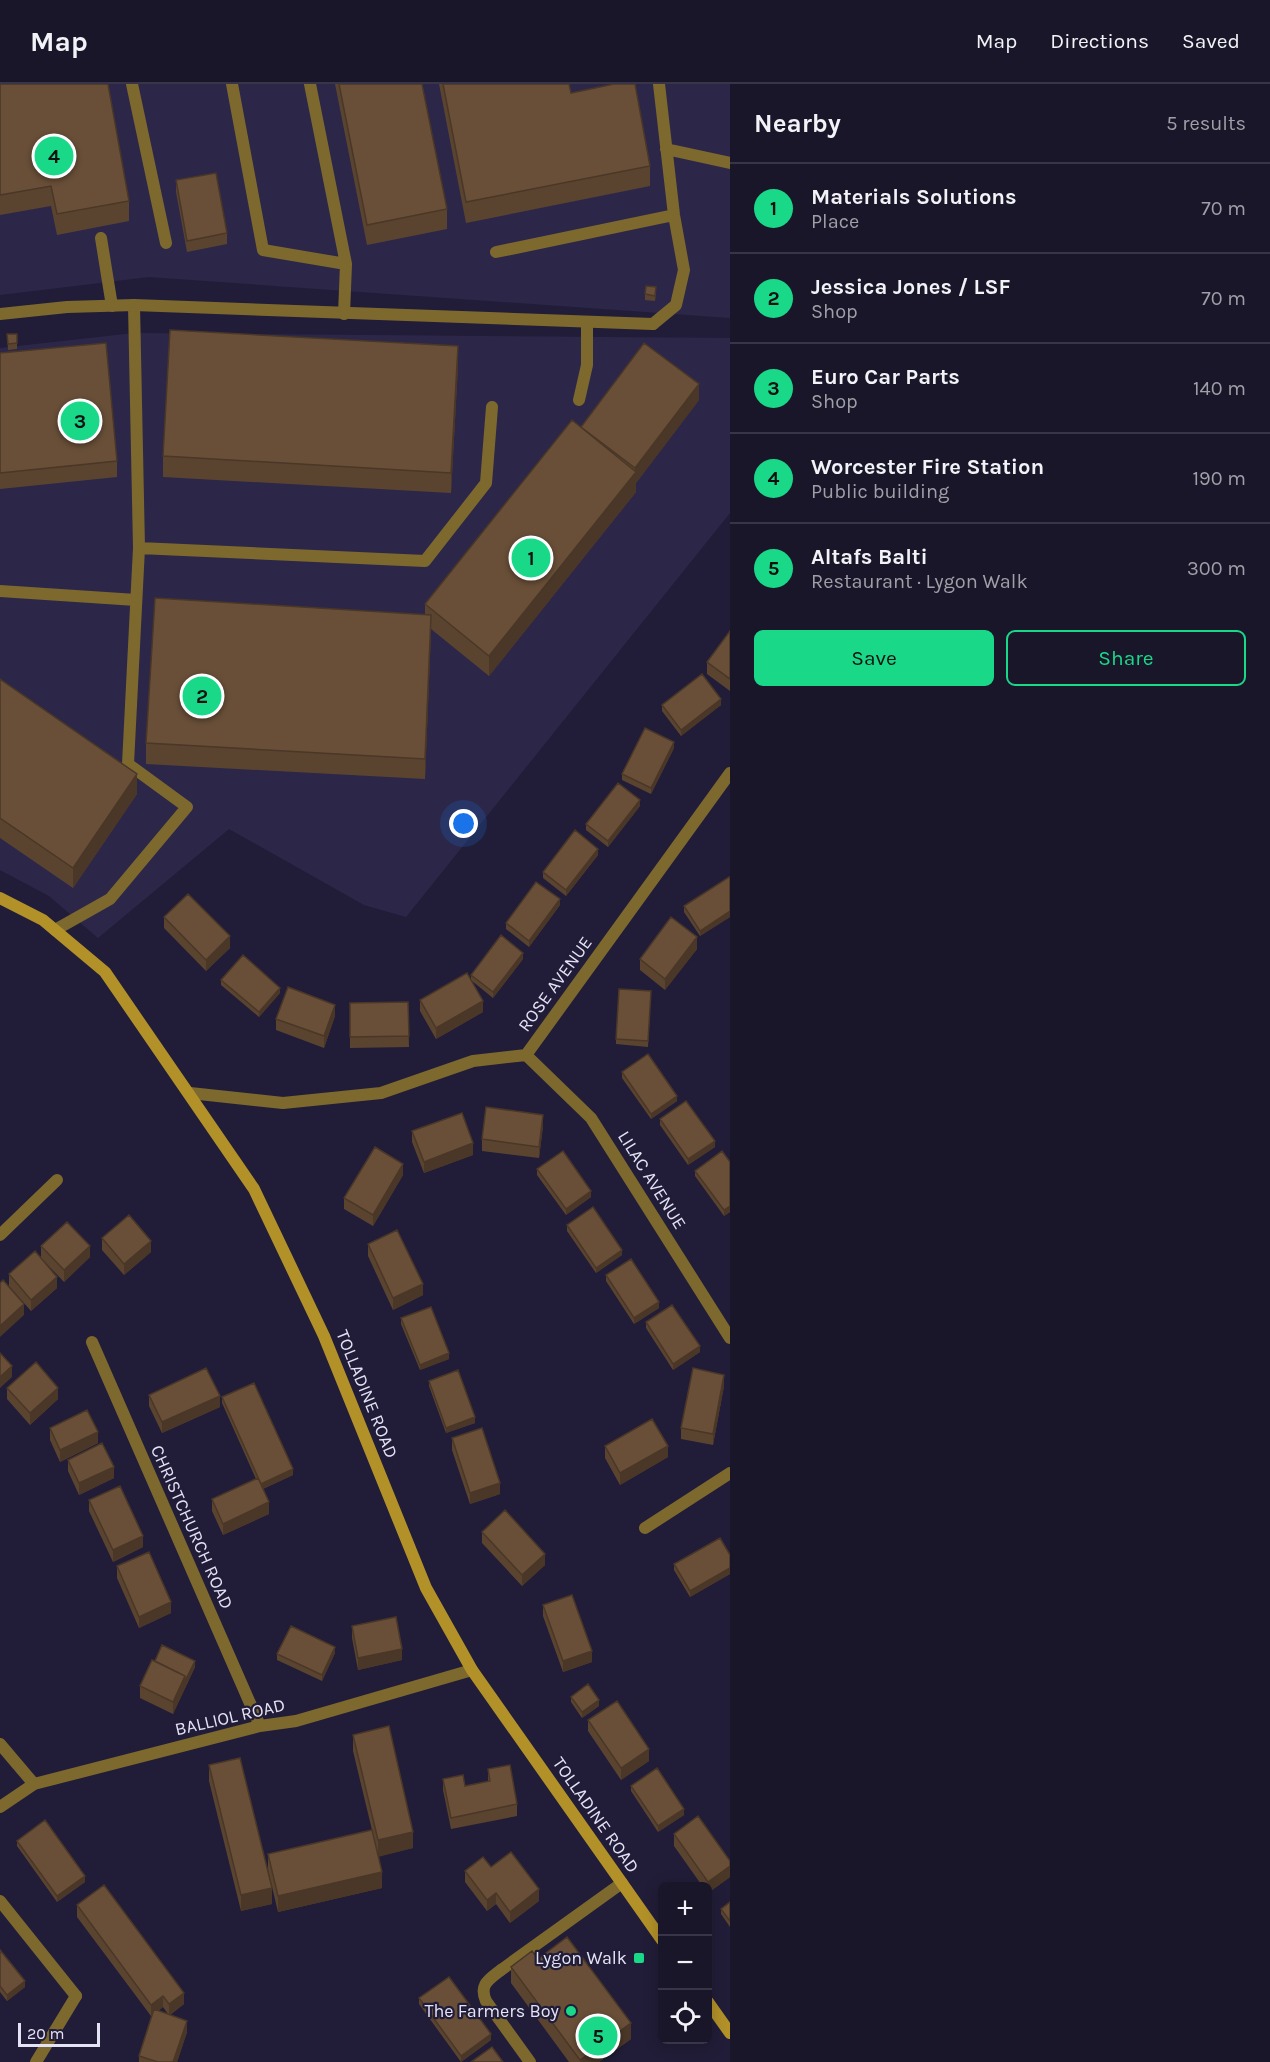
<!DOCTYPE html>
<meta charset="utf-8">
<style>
body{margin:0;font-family:Karla,sans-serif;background:#221f32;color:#f1f3f6}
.controls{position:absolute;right:18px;bottom:18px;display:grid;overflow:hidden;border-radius:9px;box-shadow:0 3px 15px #0003}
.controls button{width:54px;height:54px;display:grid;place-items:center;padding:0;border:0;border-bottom:2px solid #373547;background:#19162a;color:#f1f3f6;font:30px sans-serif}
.scale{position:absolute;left:18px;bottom:15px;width:82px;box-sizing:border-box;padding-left:6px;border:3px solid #e4e3f6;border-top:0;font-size:16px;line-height:21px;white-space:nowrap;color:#e4e3f6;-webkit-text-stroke:4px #211d38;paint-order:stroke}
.you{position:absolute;left:464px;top:740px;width:21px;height:21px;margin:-15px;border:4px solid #fff;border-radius:50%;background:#1a73e8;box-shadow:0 0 0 9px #1a73e833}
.badge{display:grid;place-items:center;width:39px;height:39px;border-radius:50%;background:#19d989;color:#111;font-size:20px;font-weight:700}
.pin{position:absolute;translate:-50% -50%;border:3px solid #fff;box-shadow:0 2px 6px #0006}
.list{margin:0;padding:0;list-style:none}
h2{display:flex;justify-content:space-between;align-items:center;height:78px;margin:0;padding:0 24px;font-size:26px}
h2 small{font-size:20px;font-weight:400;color:#9f9fa8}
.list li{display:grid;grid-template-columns:39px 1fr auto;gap:18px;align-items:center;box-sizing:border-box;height:90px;padding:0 24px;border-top:2px solid #373547}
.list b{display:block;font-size:22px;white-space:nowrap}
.list p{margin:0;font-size:20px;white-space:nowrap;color:#9f9fa8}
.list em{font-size:20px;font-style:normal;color:#9f9fa8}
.actions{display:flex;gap:12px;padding:18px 24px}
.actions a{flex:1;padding:14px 0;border:2px solid #19d989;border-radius:9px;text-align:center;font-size:21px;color:#19d989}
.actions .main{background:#19d989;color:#111}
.icon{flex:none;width:33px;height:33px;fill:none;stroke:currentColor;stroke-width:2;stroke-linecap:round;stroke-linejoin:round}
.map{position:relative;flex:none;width:730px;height:1978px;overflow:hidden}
header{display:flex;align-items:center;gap:36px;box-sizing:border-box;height:84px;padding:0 30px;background:#19162a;border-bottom:2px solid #373547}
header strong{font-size:28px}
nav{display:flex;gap:33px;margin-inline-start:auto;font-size:21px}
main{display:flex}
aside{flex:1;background:#19162a}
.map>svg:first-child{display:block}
.built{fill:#2c2748}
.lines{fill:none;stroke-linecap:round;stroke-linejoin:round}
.lane{stroke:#7d692e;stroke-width:12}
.street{stroke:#7d692e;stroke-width:12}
.secondary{stroke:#b29129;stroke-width:12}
.wall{fill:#5a4430;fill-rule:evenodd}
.shaded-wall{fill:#4a3727}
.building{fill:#694f38;stroke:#4a3727;stroke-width:1.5}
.poi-dot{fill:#19d989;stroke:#211d38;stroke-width:2}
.labels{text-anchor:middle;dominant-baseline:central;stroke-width:4.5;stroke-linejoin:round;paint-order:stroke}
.street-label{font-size:18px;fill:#e4e3f6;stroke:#211d38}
.poi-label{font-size:18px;fill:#e4e3f6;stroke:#211d38;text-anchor:end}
</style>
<header>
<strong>Map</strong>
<nav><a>Map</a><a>Directions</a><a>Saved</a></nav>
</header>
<main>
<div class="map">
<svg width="730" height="1978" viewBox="0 0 730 1978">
<rect width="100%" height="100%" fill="#211d38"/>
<path class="built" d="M0 0H730V234L149 193 0 211Z
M134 249 730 254V429L406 833 364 821 229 745 98 854 49 812 0 786V264Z"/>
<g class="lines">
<path class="lane" d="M132 0 166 159
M232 0 263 166 346 180
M310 0 346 180 344 230
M666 65 730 79
M101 154 112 222
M496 168 674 131
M653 240 676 221 684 186 674 131 659 0
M579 316 587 281V238
M139 464 425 477 486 399 492 323
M0 507 136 516
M55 846 110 815 187 723 128 680 139 464 134 221
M0 1151 57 1096
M501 1886C488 1896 479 1901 486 1917L530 1978
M36 1978 76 1912"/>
<path class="street" d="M0 230 67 223 134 221 653 240
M526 971 591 1034 730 1254
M190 1009 283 1019 381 1009 473 977 526 971 730 689
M92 1258 260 1642
M645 1444 730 1389
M0 1660 34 1700
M0 1723 34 1700 260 1642 296 1637 472 1586
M0 1817 76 1912
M501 1886 622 1799"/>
<path class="secondary" d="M0 814 43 836 105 888 254 1105 324 1252 426 1504 472 1586 662 1856
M708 1918 730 1949"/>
</g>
<path class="wall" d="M0 0 129 117V137L57 151 51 122 0 131Z
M335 0H422L447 125V145L367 161Z
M439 0H569L571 9 650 82V102L466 139Z
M176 96 227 149V160L187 168 176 108Z
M656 209 655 217 645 216V210Z
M7 250H17V265L8 266Z
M0 269 117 377V393L0 405Z
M458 282 451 409 163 393V372Z
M699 316 636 399V408L489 592 431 545 425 695 146 680V659L425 531V520L581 344Z
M730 547V607L707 590V578Z
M0 595 137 710 73 804 0 754Z
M662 621H721L681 652 662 627Z
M674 664 651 710 622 696V690Z
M640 722 608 763 586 746V740Z
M598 771 566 812 543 794V788Z
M730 795V833L700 852 684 828V822Z
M560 821 529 863 506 845V839Z
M164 833 230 864 206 887 164 844Z
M697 865 665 906 640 886V875Z
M523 875 493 914 472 897 483 928 436 955 420 927V916L471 896V891Z
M221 896 280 909 259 933 221 901Z
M651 907 648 963 616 960V955Z
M408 918 409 963 350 964V919Z
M335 932 324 964 276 946V935Z
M622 988 677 1017 651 1035 622 994Z
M660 1035 715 1063 688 1081 660 1041Z
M543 1042 539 1074 482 1067V1055Z
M412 1047 473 1071 424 1089 412 1058Z
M730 1078V1128L724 1132 695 1092V1087Z
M537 1085 591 1113 566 1131 537 1091Z
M403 1091 373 1142 344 1125V1114Z
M567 1141 622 1171 596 1189 567 1147Z
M102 1154 151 1168 124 1191 102 1166Z
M368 1160 423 1211 393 1226 368 1172Z
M41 1162 90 1173 64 1198 41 1174Z
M9 1190 57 1204 31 1227 9 1202Z
M606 1191 659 1224 634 1240 606 1197Z
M401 1234 449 1275 420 1286 401 1240Z
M646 1238 700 1268 673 1286 646 1244Z
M429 1297 475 1339 446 1349 429 1302Z
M724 1302 713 1361 681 1355V1344Z
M7 1304 58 1315 30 1341 7 1315Z
M149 1311 220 1323 162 1349 149 1322Z
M222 1313 293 1391 263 1405 269 1430 223 1451 212 1427V1415L256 1395 222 1319Z
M50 1344 98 1359 60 1378 50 1356Z
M452 1354 500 1410 470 1420 452 1366Z
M605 1362 668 1373 620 1401 605 1374Z
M68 1376 114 1394 79 1411 68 1387Z
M89 1416 143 1463 113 1478 89 1427Z
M482 1448 545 1481 522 1502 482 1459Z
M730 1471V1490L690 1513 674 1486V1480Z
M117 1482 171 1529 139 1544 117 1494Z
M543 1521 592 1578 563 1588 543 1532Z
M352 1542 402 1576 358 1586 352 1554Z
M335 1569 322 1597 277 1576V1570Z
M155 1577 195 1583 173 1630 140 1614V1602Z
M571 1613 599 1622 582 1634 571 1618Z
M588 1636 649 1677 621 1696 588 1647Z
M353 1651 413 1764 379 1772 382 1804 278 1828 268 1786V1770L372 1746 353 1667Z
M209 1681 272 1820 241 1827 209 1697Z
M488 1685 517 1720V1732L451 1745 443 1706V1695L465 1702 488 1698Z
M631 1702 684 1731 658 1748 631 1707Z
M674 1750 730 1777V1793L708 1809V1803H703L674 1762Z
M17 1757 85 1798 57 1818 17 1762Z
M491 1783 539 1817 510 1839 496 1820 487 1827 465 1798V1787Z
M730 1818V1843L721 1830V1825Z
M77 1821 184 1920 170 1931 187 1948 177 1978H139V1972L153 1931 151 1932 77 1833ZM163 1923 168 1930 158 1927Z
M0 1866 25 1903 7 1917 0 1908Z
M538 1875 631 1955 599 1978H569L511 1899V1883Z
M419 1914 491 1956 461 1978 419 1920Z"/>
<path class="shaded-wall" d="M458 262V282L451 409V389Z
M699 300V316L636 399V408L489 592V572L635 389V384Z
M431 531V552L425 695V675Z
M721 615V621L681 652V646Z
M674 658V664L651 710V704Z
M137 690V710L73 804V784Z
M640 716V722L608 763V757Z
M598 765V771L566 812V806Z
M560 815V821L529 863V857Z
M730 827V833L700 852V847Z
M230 852V864L206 887V876Z
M697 853V865L665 906V895Z
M523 869V875L493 914V908Z
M280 904V909L259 933V928Z
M483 917V928L436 955V944Z
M335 921V932L324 964V952Z
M677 1012V1017L651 1035V1030Z
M543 1031V1042L539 1074V1063Z
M715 1057V1063L688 1081V1075Z
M473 1059V1071L424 1089V1078Z
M403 1080V1091L373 1142V1131Z
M591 1107V1113L566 1131V1125Z
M730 1122V1128L724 1132V1126Z
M151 1157V1168L124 1191V1180Z
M90 1162V1173L64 1198V1186Z
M622 1166V1171L596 1189V1184Z
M57 1193V1204L31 1227V1216Z
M423 1200V1211L393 1226V1214Z
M659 1218V1224L634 1240V1234Z
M24 1220V1231L0 1253V1242Z
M700 1262V1268L673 1286V1280Z
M449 1269V1275L420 1286V1281Z
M12 1282V1293L0 1304V1293Z
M724 1291V1302L713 1361V1350Z
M58 1304V1315L30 1341V1329Z
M220 1312V1323L162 1349V1338Z
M475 1333V1339L446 1349V1344Z
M98 1348V1359L60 1378V1366Z
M668 1362V1373L620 1401V1389Z
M114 1383V1394L79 1411V1399Z
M293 1385V1391L260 1406V1400Z
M500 1399V1410L470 1420V1409Z
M269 1418V1430L223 1451V1440Z
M143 1452V1463L113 1478V1466Z
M545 1470V1481L522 1502V1491Z
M730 1484V1490L690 1513V1507Z
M171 1518V1529L139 1544V1533Z
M335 1563V1569L322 1597V1591Z
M402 1565V1576L358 1586V1574Z
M592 1567V1578L563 1588V1577Z
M195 1577V1583L173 1630V1618L185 1592Z
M599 1616V1622L582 1634V1628Z
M649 1665V1677L621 1696V1684Z
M684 1725V1731L658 1748V1742Z
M413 1748V1764L378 1773V1756Z
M730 1782V1793L708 1809V1798Z
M382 1788V1804L278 1828V1812Z
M85 1792V1798L57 1818V1812Z
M272 1804V1820L241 1827V1811Z
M539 1805V1817L510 1839V1828Z
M496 1809V1820L487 1827V1816Z
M25 1897V1903L7 1917V1911Z
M184 1909V1920L169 1931V1920Z
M163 1912V1923L151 1932V1921Z
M187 1937V1948L177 1978H173Z
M631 1939V1955L599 1978H580V1976Z
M491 1950V1956L461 1978V1972Z"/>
<path class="building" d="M0 0H108L129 117 57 130 51 102 0 111Z
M339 0H422L447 125 367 141Z
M443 0H569L571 9 614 0H635L650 82 466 118Z
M216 89 227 149 187 157 176 96Z
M646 202 656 203 655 212 645 210Z
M170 246 458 262 451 389 163 372Z
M7 250H17V259L8 260Z
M106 259 117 377 0 389V269Z
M644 259 699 300 635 384 581 343Z
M572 336 636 388 489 572 425 520Z
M155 514 431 531 425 675 146 659Z
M730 547V595L707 578Z
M702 590 721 615 681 646 662 621Z
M0 595 137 690 73 784 0 734Z
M645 644 674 658 651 704 622 690Z
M618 699 640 716 608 757 586 740Z
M575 746 598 765 566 806 543 788Z
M729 793 730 795V827L700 847 684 822Z
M536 798 560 815 529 857 506 839Z
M188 810 230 852 206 876 164 833Z
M671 833 697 853 665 895 640 875Z
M501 851 523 869 493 908 471 891Z
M243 871 280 904 259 928 221 896Z
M467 889 483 917 436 944 420 916Z
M288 903 335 921 324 952 276 935Z
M619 905 651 907 648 957 616 955Z
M408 918 409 952 350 953V919Z
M648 970 677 1012 651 1030 622 988Z
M686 1017 715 1057 688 1075 660 1035Z
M486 1023 543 1031 539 1063 482 1055Z
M462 1029 473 1059 424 1078 412 1047Z
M375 1063 403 1080 373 1131 344 1114Z
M563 1067 591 1107 566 1125 537 1085Z
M722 1067 730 1078V1122L724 1126 695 1087Z
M593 1123 622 1166 596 1184 567 1141Z
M129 1131 151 1157 124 1180 102 1154Z
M67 1138 90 1162 64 1186 41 1162Z
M397 1146 423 1200 393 1214 368 1160Z
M35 1167 57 1193 31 1216 9 1190Z
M631 1175 659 1218 634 1234 606 1191Z
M3 1196 24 1220 0 1242V1199Z
M672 1221 700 1262 673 1280 646 1238Z
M431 1223 449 1269 420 1281 401 1234Z
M0 1269 12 1282 0 1293Z
M36 1278 58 1304 30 1329 7 1304Z
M206 1284 220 1312 162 1338 149 1311Z
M693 1284 724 1291 713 1350 681 1344Z
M458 1286 475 1333 446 1344 429 1297Z
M254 1299 293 1385 261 1400 222 1313Z
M87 1326 98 1348 60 1366 50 1344Z
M652 1335 668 1362 620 1389 605 1362Z
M482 1344 500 1399 470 1409 452 1354Z
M102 1359 114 1383 79 1399 68 1376Z
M258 1394 269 1418 223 1440 212 1415Z
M120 1402 143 1452 113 1466 89 1416Z
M505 1426 545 1470 522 1491 482 1448Z
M720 1454 730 1471V1484L690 1507 674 1480Z
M149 1468 171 1518 139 1533 117 1482Z
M572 1511 592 1567 563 1577 543 1521Z
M396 1533 402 1565 358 1574 352 1542Z
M291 1542 335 1563 322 1591 277 1570Z
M162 1561 195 1577 185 1597V1592L155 1577Z
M152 1576 185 1592 173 1618 140 1602Z
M588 1600 599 1616 582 1628 571 1613Z
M617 1617 649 1665 621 1684 588 1636Z
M389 1642 413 1748 378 1756 353 1651Z
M240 1674 272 1804 241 1811 209 1681Z
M510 1681 517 1720 451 1734 443 1695 463 1691 465 1702 490 1697 488 1685Z
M657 1684 684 1725 658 1742 631 1702Z
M698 1732 730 1777V1782L708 1798 674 1750Z
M45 1736 85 1792 57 1812 17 1757Z
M372 1746 382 1788 278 1812 268 1770Z
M511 1768 539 1805 510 1828 496 1809 487 1816 465 1787 483 1773 491 1783Z
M104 1801 184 1909 169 1920 163 1912 151 1921 77 1821Z
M730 1818V1837L721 1825Z
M567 1853 631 1939 580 1976 511 1883 532 1867 538 1875Z
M0 1866 25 1897 7 1911 0 1902Z
M449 1893 491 1950 461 1972 419 1914Z
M154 1925 187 1937 173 1978H158L139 1972Z
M492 1963 503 1978H471Z"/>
<g class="poi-dot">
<rect x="633" y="1868" width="12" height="12" rx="3"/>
<circle cx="571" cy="1927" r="6"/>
</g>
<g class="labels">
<g class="street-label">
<text transform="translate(555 900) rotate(-54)">ROSE AVENUE</text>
<text transform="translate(652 1096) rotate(58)">LILAC AVENUE</text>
<text transform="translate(367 1310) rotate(68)">TOLLADINE ROAD</text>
<text transform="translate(192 1443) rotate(66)">CHRISTCHURCH ROAD</text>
<text transform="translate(230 1633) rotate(-13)">BALLIOL ROAD</text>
<text transform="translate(596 1731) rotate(55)">TOLLADINE ROAD</text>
</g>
<g class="poi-label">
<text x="627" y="1874">Lygon Walk</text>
<text x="559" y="1927">The Farmers Boy</text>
</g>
</g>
</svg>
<div class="controls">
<button>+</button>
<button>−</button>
<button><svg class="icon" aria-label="locate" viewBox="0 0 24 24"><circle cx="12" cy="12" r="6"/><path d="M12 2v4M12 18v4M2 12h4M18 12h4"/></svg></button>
</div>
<div class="scale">20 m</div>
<div class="you"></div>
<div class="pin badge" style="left:531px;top:474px">1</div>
<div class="pin badge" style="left:202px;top:612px">2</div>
<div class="pin badge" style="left:80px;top:337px">3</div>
<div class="pin badge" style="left:54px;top:72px">4</div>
<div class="pin badge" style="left:598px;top:1952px">5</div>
</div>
<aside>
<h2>Nearby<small>5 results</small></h2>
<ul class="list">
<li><span class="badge">1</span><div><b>Materials Solutions</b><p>Place</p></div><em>70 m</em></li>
<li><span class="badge">2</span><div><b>Jessica Jones / LSF</b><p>Shop</p></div><em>70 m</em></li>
<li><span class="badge">3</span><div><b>Euro Car Parts</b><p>Shop</p></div><em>140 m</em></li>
<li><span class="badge">4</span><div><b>Worcester Fire Station</b><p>Public building</p></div><em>190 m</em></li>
<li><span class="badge">5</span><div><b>Altafs Balti</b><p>Restaurant · Lygon Walk</p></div><em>300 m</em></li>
</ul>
<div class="actions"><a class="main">Save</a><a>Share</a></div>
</aside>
</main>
